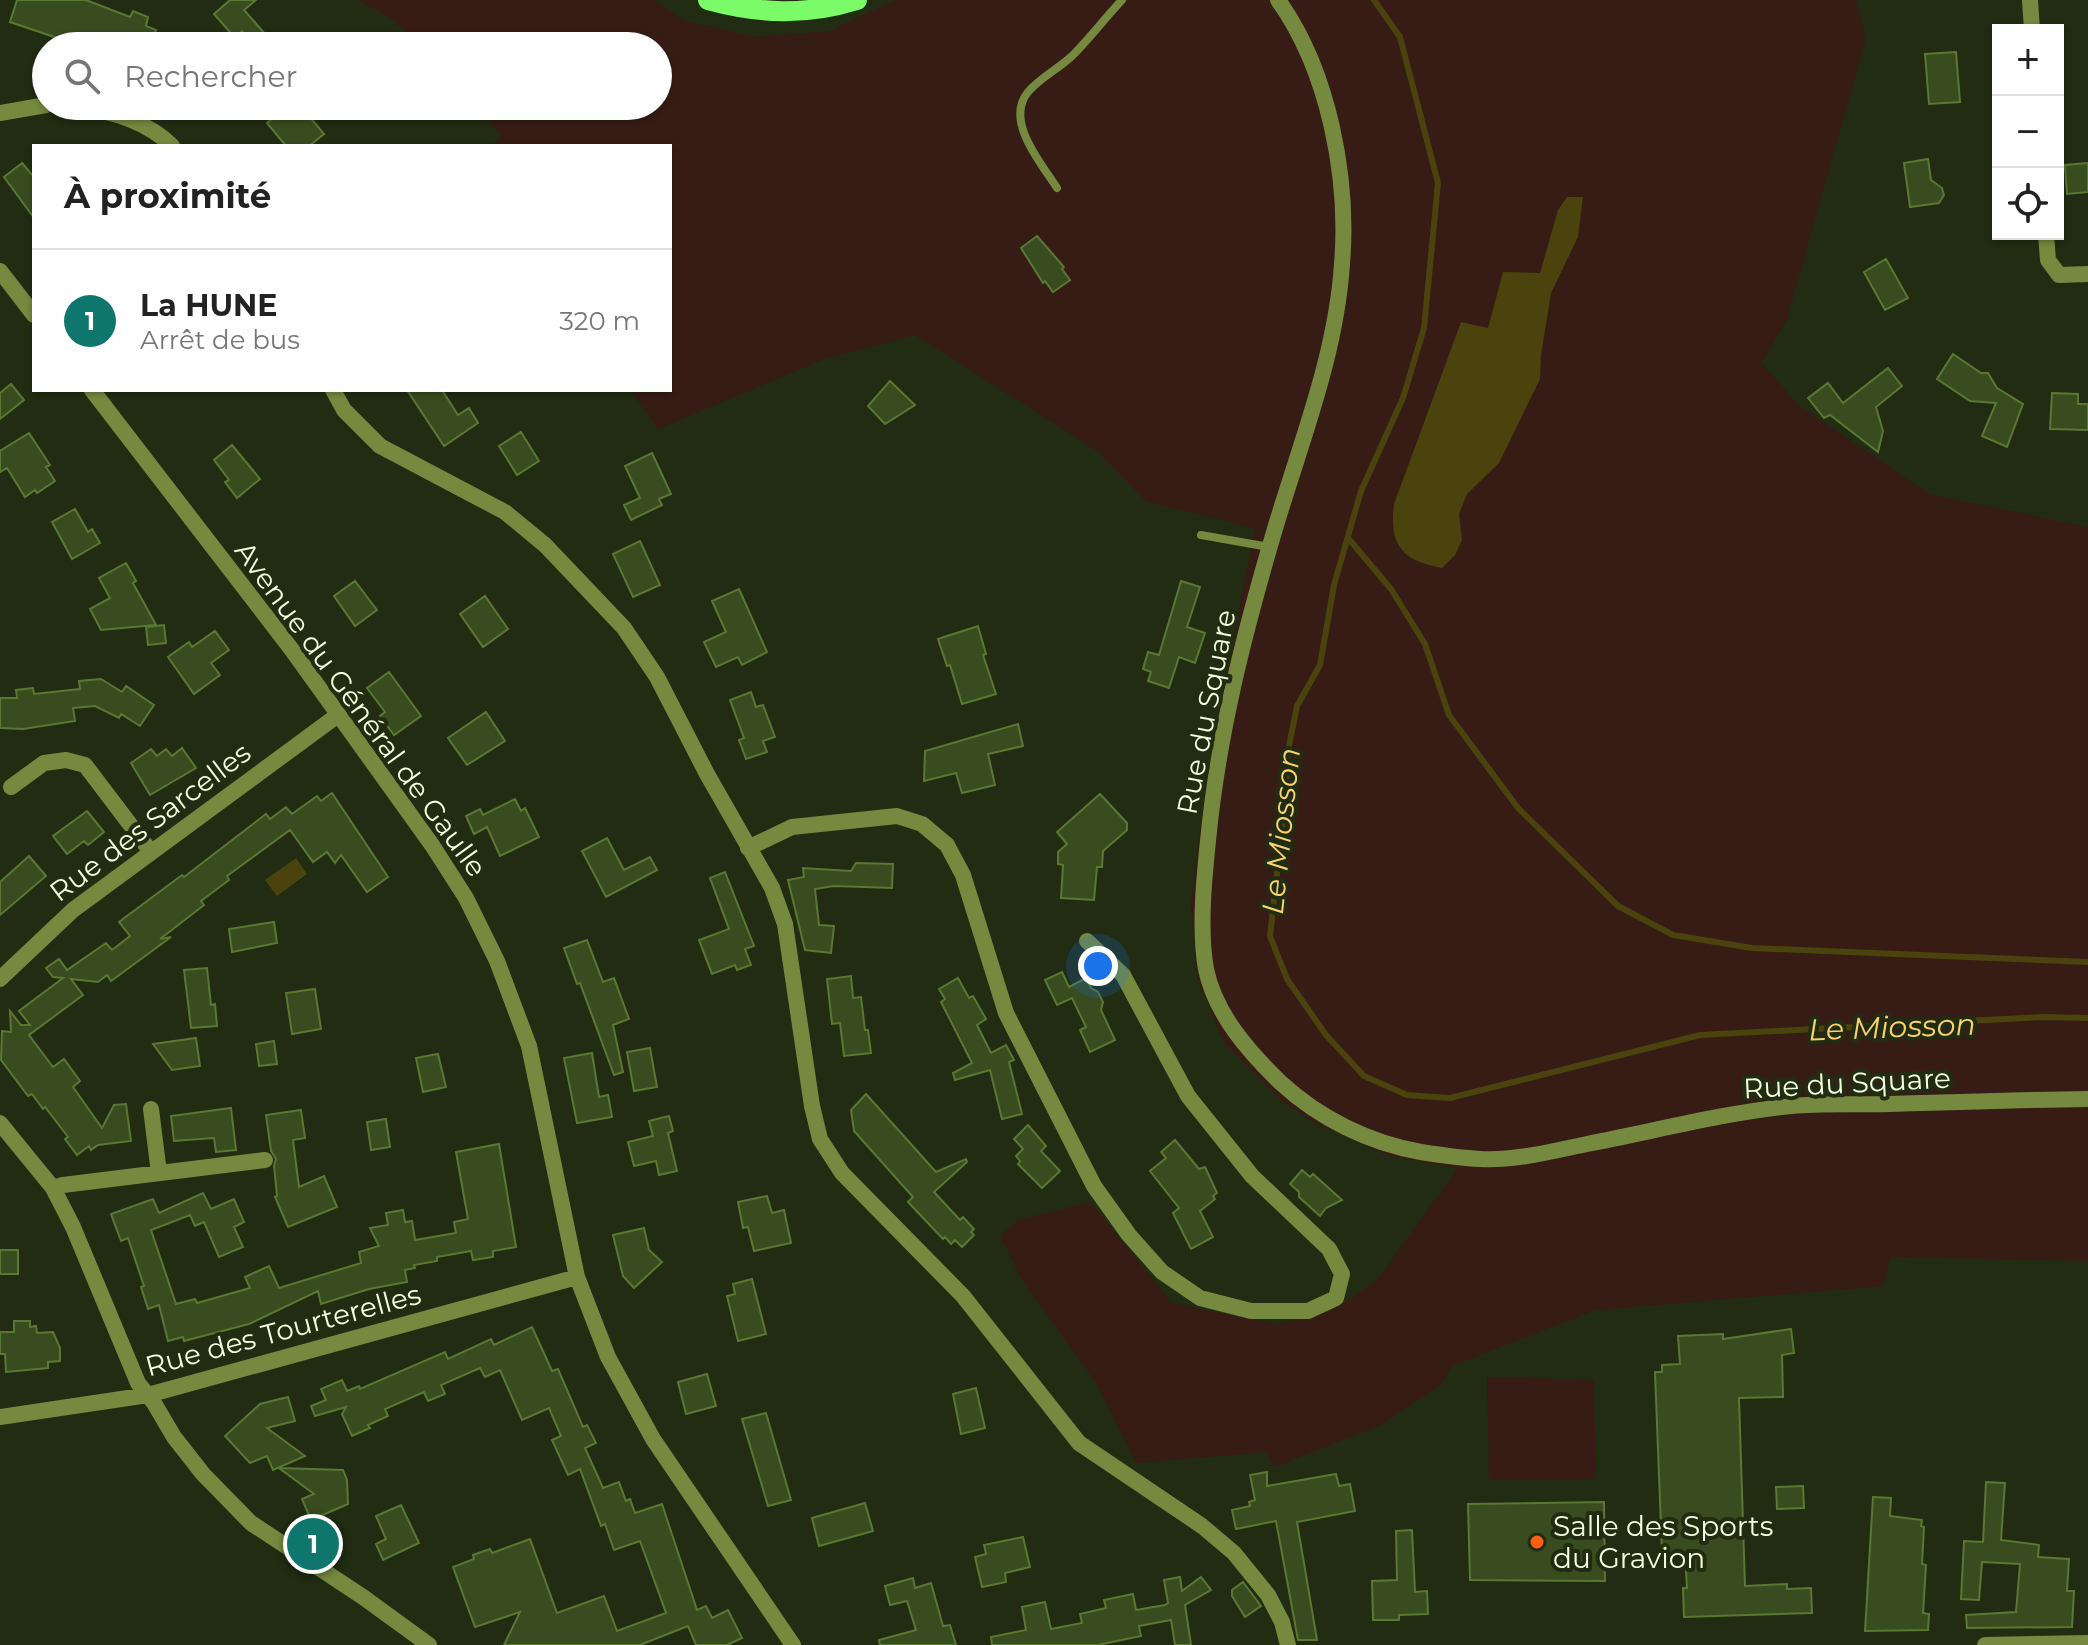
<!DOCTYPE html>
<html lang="fr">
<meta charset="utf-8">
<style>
body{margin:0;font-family:Montserrat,sans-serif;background:#f2f2f2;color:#222}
.controls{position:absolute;right:24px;top:24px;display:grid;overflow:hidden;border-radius:0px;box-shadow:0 2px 6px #0004}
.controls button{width:72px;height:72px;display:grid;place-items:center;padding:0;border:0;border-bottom:2px solid #e0e0e0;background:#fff;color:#222;font:40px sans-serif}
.you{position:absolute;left:1098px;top:966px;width:28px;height:28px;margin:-20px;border:6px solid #fff;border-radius:50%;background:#1a73e8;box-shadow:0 0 0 12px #1a73e833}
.badge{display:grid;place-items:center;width:52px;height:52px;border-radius:50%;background:#0f766e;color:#fff;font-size:26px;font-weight:700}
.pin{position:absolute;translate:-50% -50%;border:4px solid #fff;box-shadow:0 2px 8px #0006}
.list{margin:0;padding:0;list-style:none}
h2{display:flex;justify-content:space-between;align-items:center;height:104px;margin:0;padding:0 32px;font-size:34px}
h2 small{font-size:26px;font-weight:400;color:#767676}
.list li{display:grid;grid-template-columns:52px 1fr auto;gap:24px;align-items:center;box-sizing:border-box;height:144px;padding:0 32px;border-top:2px solid #e0e0e0}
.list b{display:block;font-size:30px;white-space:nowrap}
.list p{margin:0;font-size:26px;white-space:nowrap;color:#767676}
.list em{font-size:26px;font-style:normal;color:#767676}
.icon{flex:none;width:44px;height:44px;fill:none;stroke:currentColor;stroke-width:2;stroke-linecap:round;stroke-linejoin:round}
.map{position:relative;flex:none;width:2088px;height:1645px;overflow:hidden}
.search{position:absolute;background:#fff;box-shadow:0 2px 6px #0004;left:32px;top:32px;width:640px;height:88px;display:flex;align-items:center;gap:20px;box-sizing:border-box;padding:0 28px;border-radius:44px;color:#767676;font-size:30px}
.panel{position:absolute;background:#fff;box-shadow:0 2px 6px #0004;left:32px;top:144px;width:640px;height:248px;border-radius:0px}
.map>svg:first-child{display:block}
.green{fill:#361c15}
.water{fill:#4a430d}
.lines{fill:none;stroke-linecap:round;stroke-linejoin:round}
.stream{stroke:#4a430d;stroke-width:6}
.building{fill:#384c1f;stroke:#597831;stroke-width:2}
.service{stroke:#758a3f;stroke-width:8}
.minor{stroke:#758a3f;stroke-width:16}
.tertiary{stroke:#758a3f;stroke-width:16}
.primary{stroke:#7cfb68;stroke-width:20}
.poi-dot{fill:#f95f0f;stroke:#212c12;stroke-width:3}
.labels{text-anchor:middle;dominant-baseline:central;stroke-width:8;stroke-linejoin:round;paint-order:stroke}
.street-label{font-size:28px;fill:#f3fede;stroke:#212c12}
.poi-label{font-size:28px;fill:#f3fede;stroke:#212c12;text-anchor:start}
.water-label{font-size:30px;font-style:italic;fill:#fbd26f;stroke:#212c12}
</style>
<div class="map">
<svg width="2088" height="1645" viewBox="0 0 2088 1645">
<rect width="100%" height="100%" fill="#212c12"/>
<path class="green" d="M357 0H655L684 20 755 37 829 31 896 0H1856L1866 39 1786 322 1761 363 1800 406 1929 494 2088 527V1261L1891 1257 1883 1286 1596 1310 1452 1366 1441 1385 1381 1425 1274 1467 1266 1452 1136 1463 1095 1381 1022 1280 1000 1235 1018 1220 1090 1202 1172 1303 1276 1324 1329 1312 1377 1280 1458 1168 1389 1156 1317 1124 1281 1100 1224 1043 1197 978 1191 903 1207 776 1255 528 1147 502 1096 450 915 335 822 360 658 429 630 390H670V146H490L501 137 478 106H658V46H425L386 15Z
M1487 1377 1594 1380 1596 1479 1489 1480Z"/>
<path class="water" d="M1567 197H1583L1578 237 1551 293 1541 355 1540 379 1499 463 1467 494 1459 514 1462 540 1455 555 1442 568C1401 560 1389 545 1394 504L1461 322 1488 328 1503 272 1540 273 1558 210Z
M296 858 307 874 277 896 265 880Z"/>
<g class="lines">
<path class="stream" d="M1374 0 1400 37 1438 183 1424 328 1403 398 1361 491 1334 585 1320 665 1297 706 1288 751 1285 801 1270 936 1287 979 1326 1035 1364 1076 1407 1095 1450 1098 1700 1035 2042 1017 2088 1018
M1348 538 1391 589 1425 644 1449 715 1518 808 1618 906 1673 935 1752 948 2088 962"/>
</g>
<path class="building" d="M17 0H86L130 17 133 11 148 17 146 26 156 30 150 46H127L96 34 91 46H81L10 22Z
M230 0H256L244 10 266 35 255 46 242 31 235 38 214 14Z
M1956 52 1960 102 1929 104 1925 54Z
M287 106H301L324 134 309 146H286L267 123Z
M1928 159 1931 180 1942 188 1944 195 1939 203 1910 207 1904 163Z
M22 163 34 177V218L4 177Z
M2088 163V192L2067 194 2065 165Z
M1037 236 1064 267 1062 269 1070 280 1053 292 1045 281 1043 283 1021 248Z
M1886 259 1908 298 1885 310 1864 272Z
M1953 354 1981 373H1988L1997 388 2023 404 2007 447 1982 436 1996 403 1970 401 1937 379Z
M1888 368 1902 386 1876 407 1883 431 1878 452 1830 415 1824 418 1808 398 1828 383 1843 403Z
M890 381 915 405 885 424 868 406Z
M11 384 24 400 0 419V393Z
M407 390H442L458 415 469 408 478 423 444 446Z
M2052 393 2078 394V404H2088V430L2050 429Z
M521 432 539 461 517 475 499 446Z
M29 433 50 465 46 467 55 481 37 493 35 490 25 497 7 468 0 472V451Z
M232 445 260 479 237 498 225 482 229 480 214 460Z
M652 453 671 494 659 499 662 505 631 520 624 505 640 498 625 466Z
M75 509 88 532 92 529 100 543 72 559 52 522Z
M640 541 660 585 633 597 613 554Z
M126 563 136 581 133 583 156 625 101 630 90 609 110 598 99 578Z
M355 581 377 610 355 626 334 596Z
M1181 581 1200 587 1187 627 1205 633 1195 663 1179 657 1169 688 1148 681 1151 672 1143 669 1148 652 1159 655Z
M739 589 767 652 742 665 738 657 716 667 704 642 726 632 712 601Z
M485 596 508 629 483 647 460 614Z
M164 625 166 643 148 645 146 627Z
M978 626 986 654 983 655 996 694 962 704 950 665 947 666 938 639Z
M215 631 229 650 211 663 220 675 194 694 168 657 189 642 192 647Z
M389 672 421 716 394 735 380 716 385 712 367 688Z
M101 679 122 692 126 686 154 705 140 726 121 714 119 718 95 706 73 708 75 721 23 729 0 728V698H17L16 690 33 688 34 694 80 689 79 681Z
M751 692 756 707 763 705 775 737 763 741 767 752 746 759 739 740 744 738 730 700Z
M486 712 505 741 467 765 448 738Z
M1018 724 1023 746 988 754 995 785 962 793 956 773 924 781 925 751Z
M182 748 196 768 150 795 131 763 151 749 157 756 166 749 172 756Z
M332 793 388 877 367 892 341 855 335 863 327 852 313 862 290 830 227 876 229 880 201 901 204 905 160 939 171 937 111 981 107 975 98 982 71 979 83 995 29 1035 53 1067 64 1059 80 1081 73 1087 102 1128 114 1105 126 1104 131 1141 98 1145 91 1150 89 1146 77 1155 65 1139 68 1137 45 1107 43 1109 32 1094 28 1096 1 1060 2 1031 11 1032 10 1011 21 1025H30L19 1011 63 978 53 977 46 968 59 959 67 970 106 943 112 950 130 936 119 922 182 875 184 877 266 814 270 819 286 807 292 814 317 796 321 801Z
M1100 794 1127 823V830L1103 851 1102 867H1097L1094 900 1061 898 1063 865 1058 864V852L1067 844 1057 832Z
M515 799 521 811 525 808 539 837 500 856 487 827 474 834 466 816 480 809 483 815Z
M87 811 104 832 88 845 84 841 67 854 53 836Z
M607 838 624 870 650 857 657 870 606 897 582 851Z
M29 856 46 876 0 915V882Z
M856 863 893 864 892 888 834 886 815 889 819 925 834 926 831 953 805 950 788 880 804 877 803 868 851 871Z
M725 872 754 946 745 949 751 965 737 970 735 965 712 974 699 940 729 929 710 878Z
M274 922 277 943 232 952 229 929Z
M587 940 603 982 614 978 629 1019 613 1025 623 1072 614 1075 580 983 577 984 564 948Z
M207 968 211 1005 215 1004 217 1026 191 1028 184 970Z
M1062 972 1069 987 1086 978 1091 988 1098 992 1103 1002 1101 1010 1115 1040 1090 1052 1080 1030 1086 1027 1072 998 1057 1005 1045 980Z
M851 976 853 998 861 997 865 1030H868L871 1053 844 1056 840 1023 832 1024 827 979Z
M958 978 969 998 973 996 986 1019 977 1025 991 1053 1006 1045 1014 1060 1009 1062 1022 1114 1002 1119 990 1070 955 1080 953 1073 972 1063 941 1002 945 999 939 989Z
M315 989 321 1029 292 1034 286 993Z
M196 1038 200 1066 172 1070 153 1044Z
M274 1041 277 1064 259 1066 256 1044Z
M650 1048 657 1087 634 1091 627 1052Z
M592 1053 599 1097 608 1095 612 1117 577 1123 564 1058Z
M438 1054 446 1087 423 1092 416 1058Z
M866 1094 936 1172 966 1159 967 1162 934 1192 960 1220 963 1217 974 1229 971 1232 974 1235 962 1247 955 1240 951 1244 945 1237 943 1239 908 1202 913 1197 854 1131 851 1110Z
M231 1108 236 1150 216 1152 214 1138 174 1141 171 1116Z
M301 1110 305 1138 293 1140 299 1187 324 1176 337 1207 288 1227 275 1197 277 1196 274 1166 276 1159 271 1151 266 1115Z
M669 1116 673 1131 668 1133 677 1171 659 1175 656 1161 634 1166 628 1142 653 1136 649 1121Z
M386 1119 390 1147 371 1150 367 1122Z
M1028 1125 1046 1146 1041 1151 1060 1171 1042 1188 1018 1164 1020 1161 1016 1156 1023 1149 1014 1139Z
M1175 1140 1199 1169 1205 1167 1217 1193 1213 1196 1215 1199 1200 1211 1213 1237 1191 1249 1173 1213 1179 1208 1150 1171 1166 1158 1161 1152Z
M499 1144 516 1247 493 1251V1257L473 1260 471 1251 437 1257V1261L414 1265 415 1268 405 1270 407 1282 369 1289 321 1304 318 1291 249 1324 184 1341 183 1337 168 1341 159 1305 148 1309 141 1287 144 1286 128 1238 121 1241 111 1214 153 1199 159 1213 203 1193 211 1209 234 1199 244 1222 234 1227 243 1247 219 1257 204 1222 195 1226 190 1215 151 1230 176 1304 195 1299 197 1303 250 1288 245 1277 269 1266 279 1288 361 1263 359 1252 379 1246 370 1228 388 1225 386 1213 403 1210 405 1222 412 1221 415 1240 456 1233 454 1222 468 1219 456 1152Z
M1302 1170 1310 1177 1313 1174 1342 1200 1326 1208 1320 1216 1299 1197V1192L1290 1184Z
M767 1196 772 1213 784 1210 791 1243 754 1251 748 1227 743 1228 738 1202Z
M644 1228 649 1250 662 1262 634 1288 623 1276 613 1235Z
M0 1250H18V1274H0Z
M752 1279 766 1334 738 1341 727 1296 735 1294 733 1284Z
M14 1321H30V1327L36 1326 37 1333 53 1332 60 1348V1361L48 1362V1368L6 1372 5 1354H0V1332H14Z
M532 1327 552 1371 558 1369 583 1427 587 1425 596 1443 585 1448 603 1488 619 1482 626 1501 630 1499 635 1513 662 1504 697 1610 706 1606 712 1618 728 1610 742 1638 727 1645H696L688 1626 640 1645H504L520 1612 475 1627 453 1567 474 1559 473 1555 490 1549 492 1553 530 1539 557 1613 604 1596 617 1631 666 1613 640 1541 614 1550 605 1524 601 1526 580 1469 568 1475 552 1440 561 1436 549 1408 522 1420 500 1370 485 1377 480 1368 441 1385 445 1394 428 1401 424 1392 385 1409 388 1416 368 1425 370 1428 352 1436 342 1414 346 1407 315 1416 311 1406 326 1400 321 1389 342 1380 347 1391 359 1386 360 1389 445 1352 448 1359 491 1339 494 1345Z
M1791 1329 1794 1353 1782 1355 1783 1397 1739 1398 1745 1586 1787 1584V1589L1811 1588 1812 1613 1684 1617 1683 1588H1687L1685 1553H1662L1655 1372H1662V1365L1680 1364 1678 1336 1723 1334V1339Z
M707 1374 716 1406 686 1414 678 1382Z
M976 1388 985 1428 961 1434 953 1394Z
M288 1397 295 1421 267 1428 305 1456 273 1470 267 1456 250 1463 225 1436 260 1404Z
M766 1413 791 1500 768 1506 742 1419Z
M279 1468 343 1470 347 1480 348 1504 311 1520 302 1499 314 1494Z
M1267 1472V1486L1336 1474 1339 1486 1350 1484 1355 1511 1297 1522 1317 1640H1298L1276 1521 1236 1529 1232 1510 1250 1506 1249 1502 1255 1500 1250 1475Z
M1986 1482 2005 1483 2001 1540 2039 1545 2038 1557 2069 1559 2067 1591H2074L2072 1627 1967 1628 1966 1615 2016 1612 2020 1564 1982 1562 1979 1600 1961 1599 1964 1541 1983 1542Z
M1803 1486 1804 1508 1777 1509 1776 1487Z
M1873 1497 1891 1498 1890 1516 1922 1520 1921 1526 1924 1527 1922 1564 1926 1565 1923 1613 1929 1614 1928 1630 1865 1631Z
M1604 1502 1605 1581 1470 1580 1468 1504Z
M865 1503 873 1531 819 1546 812 1518Z
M401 1505 419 1543 383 1560 376 1544 386 1539 376 1516Z
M1412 1530 1415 1592 1427 1591 1428 1614 1399 1615V1620H1373L1372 1581 1397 1580 1396 1531Z
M1023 1537 1030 1567 1005 1573 1006 1582 982 1587 975 1557 986 1554 984 1545Z
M1180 1577 1182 1591 1201 1577 1211 1590 1185 1605 1191 1645H1175L1171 1620 1139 1626 1141 1636 1098 1645H992L991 1637 1026 1630 1022 1607 1045 1602 1051 1629 1082 1623 1080 1614 1106 1608 1104 1600 1133 1594 1136 1610 1165 1605 1168 1603 1164 1580Z
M913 1578 915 1588 931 1583 943 1626 950 1625 956 1645H880L879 1640 916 1630 907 1601 890 1605 885 1586Z
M1243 1582 1261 1606 1245 1617 1232 1596V1590Z"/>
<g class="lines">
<path class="service" d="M1057 188C1042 164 1004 121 1028 92 1040 78 1058 69 1072 56 1089 39 1105 18 1122 0
M1201 535 1269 547"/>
<path class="minor" d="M1278 0C1329 71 1349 178 1342 264 1336 356 1300 444 1274 532 1244 634 1218 735 1208 841 1204 879 1199 931 1206 969 1215 1014 1249 1052 1281 1083 1319 1118 1369 1143 1421 1152 1440 1155 1460 1158 1480 1159 1515 1161 1553 1151 1587 1144 1655 1131 1723 1113 1791 1106 1824 1103 1858 1105 1890 1104 1956 1102 2022 1100 2088 1099
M2030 0 2032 30
M73 106C108 110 146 120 172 146
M0 113 46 105
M2046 234 2048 260 2059 275 2088 274
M0 271 34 315
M92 390 292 650 432 845 466 898 497 961 529 1046 577 1277 608 1357 653 1439 793 1645
M333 390 344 410 380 446 505 512 545 545 624 628 657 677 707 774 772 888 785 924 812 1106 820 1139 842 1173 963 1296 1079 1443 1202 1526 1234 1553 1268 1595 1282 1622 1288 1645
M11 787 44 763 66 760 85 765 151 852
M748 848 792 827 897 816 922 824 947 845 963 875 1006 1013 1094 1186 1129 1235 1162 1272 1200 1298 1251 1311H1308L1336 1298 1342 1274 1329 1249 1252 1176 1188 1096 1123 975 1087 941
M0 979 73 910 338 715
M151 1109 159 1173
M0 1123 53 1188 73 1227 138 1383 154 1403 174 1437 203 1474 251 1523 363 1597 429 1645
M53 1188 63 1185 265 1160
M0 1417 148 1395 577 1277"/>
<path class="tertiary" d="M1985 1645 2088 1643"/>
<path class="primary" d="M708 0C760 14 806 16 857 0"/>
</g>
<circle class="poi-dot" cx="1537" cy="1542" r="8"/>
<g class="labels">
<g class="street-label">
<text transform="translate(361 709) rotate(54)">Avenue du Général de Gaulle</text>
<text transform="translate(1206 712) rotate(-79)">Rue du Square</text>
<text transform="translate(150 822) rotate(-37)">Rue des Sarcelles</text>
<text transform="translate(1847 1083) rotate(-3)">Rue du Square</text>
<text transform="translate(283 1330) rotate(-15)">Rue des Tourterelles</text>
</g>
<g class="poi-label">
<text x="1553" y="1526">Salle des Sports<tspan x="1553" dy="32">du Gravion</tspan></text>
</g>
<g class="water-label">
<text transform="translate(1281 831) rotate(-84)">Le Miosson</text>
<text transform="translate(1892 1027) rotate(-2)">Le Miosson</text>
</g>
</g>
</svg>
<div class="controls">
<button>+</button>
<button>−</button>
<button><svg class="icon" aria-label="locate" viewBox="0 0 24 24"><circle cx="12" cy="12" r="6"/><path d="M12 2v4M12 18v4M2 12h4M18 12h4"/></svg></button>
</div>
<div class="you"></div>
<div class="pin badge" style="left:313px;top:1544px">1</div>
<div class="search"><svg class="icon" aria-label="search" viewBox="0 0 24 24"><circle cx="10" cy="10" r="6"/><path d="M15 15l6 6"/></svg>Rechercher</div>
<section class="panel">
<h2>À proximité<small></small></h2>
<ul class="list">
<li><span class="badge">1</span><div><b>La HUNE</b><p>Arrêt de bus</p></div><em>320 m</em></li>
</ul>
</section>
</div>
